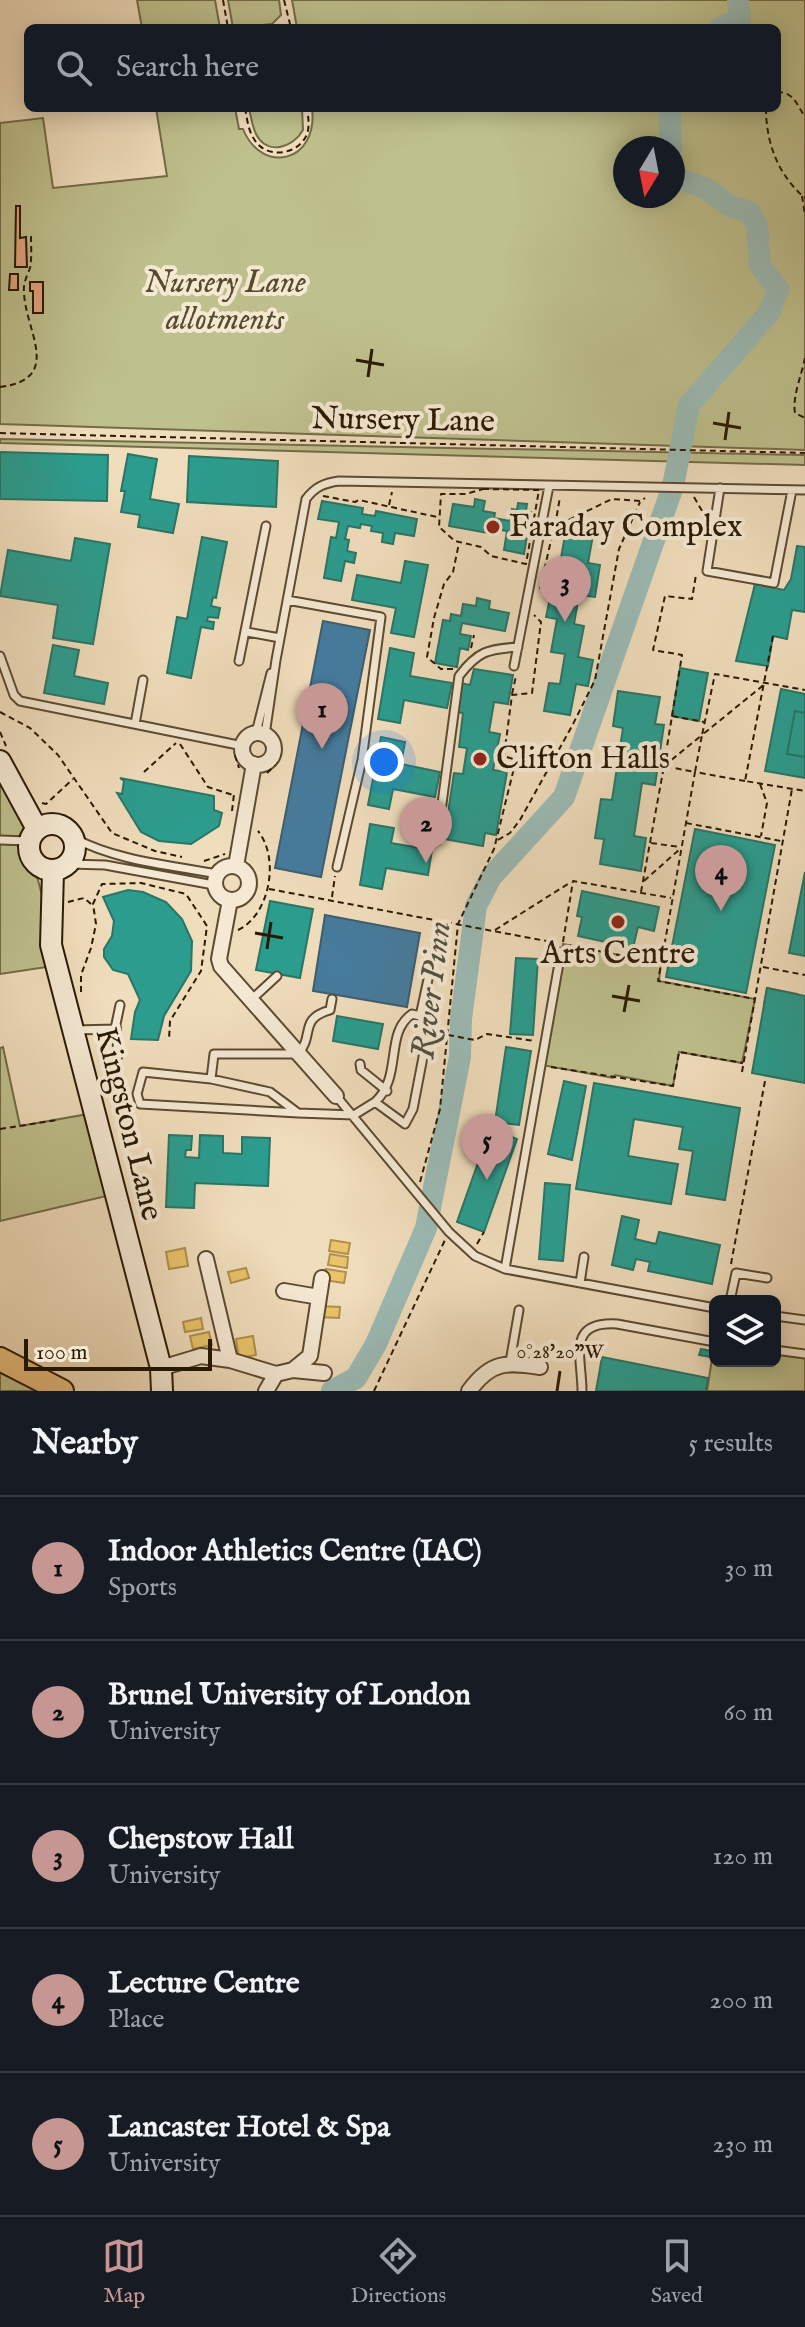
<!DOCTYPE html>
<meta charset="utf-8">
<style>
body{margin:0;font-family:"IM FELL English",serif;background:#20242c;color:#f1f3f6}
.controls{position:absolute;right:24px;bottom:24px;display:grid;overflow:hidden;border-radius:12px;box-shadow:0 4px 20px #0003}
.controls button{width:72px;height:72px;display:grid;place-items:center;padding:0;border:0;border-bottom:2px solid #363941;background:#171b24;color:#f1f3f6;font:40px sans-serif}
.compass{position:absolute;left:613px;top:136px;width:72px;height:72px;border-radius:50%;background:#171b24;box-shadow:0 4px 20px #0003;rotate:190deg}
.scale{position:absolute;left:24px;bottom:20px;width:188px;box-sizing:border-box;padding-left:8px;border:4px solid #2a1903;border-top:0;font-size:22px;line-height:28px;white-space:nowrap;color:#2a1903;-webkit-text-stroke:6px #f5e9d3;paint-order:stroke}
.you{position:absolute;left:384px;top:762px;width:28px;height:28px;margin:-20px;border:6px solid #fff;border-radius:50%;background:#1a73e8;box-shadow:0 0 0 12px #1a73e833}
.badge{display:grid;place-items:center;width:52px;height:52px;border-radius:50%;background:#c59692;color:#111;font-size:26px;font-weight:700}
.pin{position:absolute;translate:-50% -66px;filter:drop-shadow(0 2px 4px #0008)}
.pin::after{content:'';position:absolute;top:42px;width:28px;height:24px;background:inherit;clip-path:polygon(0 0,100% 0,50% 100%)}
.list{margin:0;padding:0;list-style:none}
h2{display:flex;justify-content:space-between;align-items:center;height:104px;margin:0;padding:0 32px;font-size:34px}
h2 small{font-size:26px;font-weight:400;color:#9ea1a6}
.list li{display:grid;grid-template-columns:52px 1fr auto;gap:24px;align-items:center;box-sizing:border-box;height:144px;padding:0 32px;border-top:2px solid #363941}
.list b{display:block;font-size:30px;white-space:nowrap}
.list p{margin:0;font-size:26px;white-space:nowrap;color:#9ea1a6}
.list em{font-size:26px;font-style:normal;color:#9ea1a6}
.icon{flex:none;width:44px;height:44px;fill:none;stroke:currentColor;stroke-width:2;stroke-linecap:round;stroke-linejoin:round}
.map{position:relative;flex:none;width:805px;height:1391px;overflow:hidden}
.search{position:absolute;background:#171b24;box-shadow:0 4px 20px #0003;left:24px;right:24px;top:24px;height:88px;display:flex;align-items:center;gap:20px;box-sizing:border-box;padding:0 28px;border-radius:12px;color:#9ea1a6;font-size:30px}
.sheet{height:824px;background:#171b24}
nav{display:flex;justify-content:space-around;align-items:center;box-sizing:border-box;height:112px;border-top:2px solid #363941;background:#171b24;font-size:22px;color:#9ea1a6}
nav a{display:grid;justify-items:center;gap:4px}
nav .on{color:#c59692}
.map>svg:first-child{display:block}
.green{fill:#bec08d;stroke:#746c48;stroke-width:2;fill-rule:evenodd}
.homes{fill:#e9c46a;stroke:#b0914b;stroke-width:2}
.shops{fill:#e76f51;stroke:#ae553a;stroke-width:2}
.schools{fill:#2a9d8f;stroke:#2a7565;stroke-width:2}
.public{fill:#457b9d;stroke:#3d5e6f;stroke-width:2}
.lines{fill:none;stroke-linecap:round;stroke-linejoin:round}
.river{stroke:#9bbbb5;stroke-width:22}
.building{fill:#e2a47d;stroke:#2a1903;stroke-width:2}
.lane-casing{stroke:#5c4a31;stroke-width:11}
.street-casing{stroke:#5c4a31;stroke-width:18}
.secondary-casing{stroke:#2a1903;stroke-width:24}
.primary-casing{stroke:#2a1903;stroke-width:26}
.path{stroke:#2a1903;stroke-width:2;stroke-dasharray:6 4;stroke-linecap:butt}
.lane{stroke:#f5e9d3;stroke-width:7}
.street{stroke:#f5e9d3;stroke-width:14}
.secondary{stroke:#f5e9d3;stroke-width:20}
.primary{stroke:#e8be7e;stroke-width:22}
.ticks{fill:none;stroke:#2a1903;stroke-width:3}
.poi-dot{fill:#8f2418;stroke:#f5e9d3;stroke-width:3}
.labels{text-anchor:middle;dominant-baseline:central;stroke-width:8;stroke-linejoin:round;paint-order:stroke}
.park-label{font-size:32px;font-style:italic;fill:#564b2c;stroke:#f5e9d3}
.street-label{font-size:32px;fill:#2a1903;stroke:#f5e9d3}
.poi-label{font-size:32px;fill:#2a1903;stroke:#f5e9d3;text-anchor:start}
.water-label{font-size:34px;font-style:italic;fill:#525241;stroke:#f5e9d3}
.ticks-label{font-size:20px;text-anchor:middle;fill:#2a1903;stroke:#f5e9d3;stroke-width:8;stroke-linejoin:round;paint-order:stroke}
</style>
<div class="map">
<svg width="805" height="1391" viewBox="0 0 805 1391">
<rect width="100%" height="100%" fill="#f0ddbc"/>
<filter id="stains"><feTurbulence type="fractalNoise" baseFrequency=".0025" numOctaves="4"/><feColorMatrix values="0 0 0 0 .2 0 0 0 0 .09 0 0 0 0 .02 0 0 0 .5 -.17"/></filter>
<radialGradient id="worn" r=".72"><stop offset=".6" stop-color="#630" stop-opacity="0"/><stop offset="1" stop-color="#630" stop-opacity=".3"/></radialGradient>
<path class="green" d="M137 0H215L220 28H142Z
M228 0H279L281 15 272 24 233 28Z
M292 0H805V450L0 424V123L43 118 53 188 167 176 156 108H235L239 129H243C262 176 319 162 312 108H777V28H297ZM625 148H673V196H625Z
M249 108H302L303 130C293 148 267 156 256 134 252 126 251 116 249 108Z
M0 439 805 455V465L0 443Z
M0 776 23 822 60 965 0 974Z
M563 944 661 963 659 981 755 999 742 1063 679 1052 673 1086 615 1075 613 1078 542 1065Z
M3 1047 20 1126 94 1113 115 1194 0 1221V1048Z
M714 1346 715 1361H775V1353L805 1357V1391H707Z
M0 1359 62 1391H0Z"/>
<path class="homes" d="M331 1240 350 1243 348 1254 329 1251Z
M185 1248 188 1266 169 1269 166 1252Z
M330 1254 348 1257 347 1268 328 1265Z
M246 1268 249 1278 231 1283 228 1272Z
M326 1269 346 1272 344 1283 324 1280Z
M319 1306 340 1307 339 1318 318 1317Z
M201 1318 203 1329 185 1332 183 1322Z
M209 1332 212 1345 193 1349 190 1336Z
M253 1336 256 1355 239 1358 236 1339Z"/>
<path class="shops" d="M767 988 797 994 794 1009 764 1004Z
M786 1021 805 1025V1066L779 1061Z"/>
<path class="schools" d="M0 452 108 455 107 501 0 499Z
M128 454 157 459 150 499 179 504 173 533 138 527 140 515 121 512 125 491H121Z
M189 456 278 461 276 507 187 502Z
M475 499 485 501 483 511 495 513 494 518 510 521 512 509 517 510 518 503 527 504 526 511 531 512 524 554 504 550 507 531 494 529V534L449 526 453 504 474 507Z
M322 501 363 508 362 514 375 516 376 511 417 519 414 536 395 533 393 544 382 542 383 533 371 531 372 526 361 524 360 528 348 526 345 539 349 540 347 551 356 553 354 563 345 561 341 581 324 578 331 537 336 538 339 522 318 519Z
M569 530 593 535 588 563 600 565 595 597 579 595 574 624 584 626 578 657 593 660 588 686 576 684 570 715 544 711 549 683 560 684 565 654 551 652 557 619 546 617 552 589 565 592 571 560 561 558 565 535 568 536Z
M202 537 227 542 216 598 213 597 211 606 220 608 218 618 208 617 207 621 214 622 213 629 201 627 191 678 167 673 177 617 187 619Z
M75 538 110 544 93 644 53 638 58 605 0 596 8 550 71 561Z
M797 546 805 547V612L792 610 787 639 773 636 768 666 736 661 755 584 784 590 791 579Z
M405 561 428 565 414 637 391 633 396 608 352 600 357 575 401 583Z
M477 598 490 601 489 609 509 613 505 631 462 623 460 634 471 636 468 650 460 648 457 667 435 663 443 620 450 621 451 614 461 616 463 604 476 606Z
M53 645 79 650 74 676 108 683 104 704 44 693Z
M390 648 414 653 410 676 452 683 447 708 404 700 400 723 378 719Z
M680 668 708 673 699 721 672 716Z
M474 669 513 675 508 704 494 702 489 732 500 734 493 770 507 772 496 835 485 833 483 846 444 839 454 773 463 774 467 748 459 747 463 713 455 712 460 683 470 685Z
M781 689 805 694V713L795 711 787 754 805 757V778L765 771Z
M618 691 660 697 655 724 664 725 655 785 642 783 634 836 646 838 641 871 600 864 604 839 595 838 601 799 612 800 623 728 613 726Z
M795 711 805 713V757L787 754Z
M381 737 405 742 401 764 440 772 435 797 393 789 389 809 368 805Z
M120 778 214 796V810L222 813 219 826 191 844 159 841 141 832 117 793 122 794 124 781Z
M370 824 394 828 391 843 432 850 428 875 386 868 382 889 360 885Z
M695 829 775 845 746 993 666 977Z
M805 872V956L789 953Z
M128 890 143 892 166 902 182 919 192 941 191 971 164 1016 158 1040 131 1039 135 1012 140 1000 128 974 113 970 104 957V949L112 936 114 921 103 897Z
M582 891 659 907 654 931 638 927 633 948 578 936 582 917 577 916Z
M270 901 313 909 300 978 256 970Z
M516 958 538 959 533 1035 510 1034Z
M767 988 805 996V1083L752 1073Z
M337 1016 383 1024 378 1049 333 1041Z
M506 1047 531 1051 519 1125 495 1122Z
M564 1081 586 1086 572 1160 548 1154Z
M594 1083 740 1108 725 1200 686 1194 693 1151 679 1149 683 1127 634 1119 628 1156 678 1164 671 1204 576 1189Z
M490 1129 517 1139 484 1232 457 1222Z
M169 1135 192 1136 191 1150H186L185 1157 199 1158 200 1135 223 1136V1153L242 1154V1137L270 1138 268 1186 195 1183 194 1208 166 1207Z
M545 1183 570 1185 563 1261 539 1259Z
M622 1216 639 1220 635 1239 656 1244 659 1232 720 1245 712 1284 648 1271 650 1262 636 1259 633 1270 612 1265Z
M701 1349 712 1351 711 1357 699 1355Z
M602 1357 708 1378 706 1391H596Z"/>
<path class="public" d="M323 621 370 630 321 877 275 868Z
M325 915 420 933 407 1007 313 991Z"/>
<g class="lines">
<path class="river" d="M720 28 740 18 738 0
M670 108 671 148
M332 1391 356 1378 376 1344 426 1228 460 1057 461 1019 476 906 491 877 564 797 673 486 689 405 769 313 778 289 760 265 757 226 750 212 730 206 707 189 673 176"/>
</g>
<path class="building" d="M16 206H20V238L26 237 27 267H15Z
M10 274H18V290H9Z
M30 282H43V313H33V291H30Z"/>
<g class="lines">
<defs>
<path id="lane" d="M720 488 707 571 774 583 792 490
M287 600 381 617 362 760 337 867
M247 632 280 638
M0 656 14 695 20 701 243 746
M239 661 266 526
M514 666 549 486
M135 724 143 680
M256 733 271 673
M265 735 276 660 306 499C315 487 324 483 339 481L805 490
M74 838C117 861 170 865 217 874
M0 840 29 841
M437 841 459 676C478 651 488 649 518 647
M69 864 105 865 214 885
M251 1000 277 976
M420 1016 435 947
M74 1030 116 1029
M118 1056 116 1024 120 1005
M360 1064 361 1070 387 1091
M211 1079 214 1054H298C315 1036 298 1019 330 1010L332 999
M337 1097 449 1232 475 1256 505 1269 715 1308
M298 1113 140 1104 137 1094 143 1072 211 1079 270 1092 298 1113 354 1115 375 1102 405 1124 413 1109 428 1031 420 1016 412 1014C384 1033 403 1077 375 1102
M505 1269 561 952
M580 1283 584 1257
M730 1301 736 1273 767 1278
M775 1316 805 1320
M775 1350 805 1354
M510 1362 519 1310
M582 1391C582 1357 566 1321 617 1324L715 1342"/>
<path id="street" d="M242 749a16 16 0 1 1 32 0a16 16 0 1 1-32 0Z
M215 883a17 17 0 1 1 34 0a17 17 0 1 1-34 0Z
M236 866 254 764
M230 900 219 959 221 966 336 1096
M206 1259 230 1360
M284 1291 319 1297
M161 1368 201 1356 230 1360 276 1374 293 1370 310 1356 322 1278
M293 1370 324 1373
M266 1391 276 1374
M469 1391C491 1361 506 1362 540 1367"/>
<path id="secondary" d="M0 761 37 829
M29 847a23 23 0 1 1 46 0a23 23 0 1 1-46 0Z
M53 871 51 945 161 1368 162 1391"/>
<path id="primary" d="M0 1359 62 1391"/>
</defs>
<use href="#lane" class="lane-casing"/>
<use href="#street" class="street-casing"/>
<use href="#secondary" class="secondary-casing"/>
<use href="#primary" class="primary-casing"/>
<path class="path" d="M223 0 228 28
M284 0 291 28
M275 28 289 25
M777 92C794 92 797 105 805 117
M245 108C247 118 248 130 254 139 266 160 299 155 307 134 310 125 308 117 307 108
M766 108C766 143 778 175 805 198
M802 196 805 215
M805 358C802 374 792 397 795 413L805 418
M0 387C64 379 25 331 24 292 23 283 27 276 30 268 32 258 31 246 31 236
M0 433 805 453
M483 489 539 490 526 564 491 556 481 547 455 541 439 527 441 494H466Z
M323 496 355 502 359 500 437 517
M694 497 705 516
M389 505 392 492
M555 526 560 497
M540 589 554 527 612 499 641 501 645 498
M773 636 745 781 805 791
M471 648 474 635
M453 669H441L427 657 434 618 444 584 453 572 459 543
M512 694 516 676
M0 712 30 728 58 755 112 833 155 851 182 857
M672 716 682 655 653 650 665 596 692 599 696 575
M0 732 6 746
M180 744 208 787 233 795
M235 755 239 768
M664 765 672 716 704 722
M664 766 702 735 715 674 805 690
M144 772 176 743
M267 773C280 761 285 750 274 734
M745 781 695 772 658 981 755 999
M760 784 767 803 761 836
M42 803 46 804 73 779
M232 811 234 794
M686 823 781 841
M498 840 510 833 520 820 572 726 595 680 619 549 640 502
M651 843 680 847
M204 861 225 854
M644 881 681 848
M269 889 557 943
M641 892 664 766 695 772 702 735 766 683
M332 897 335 876
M68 902 84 898 91 904
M238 930C270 915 280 858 258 831
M495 930 571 882
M437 938 440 921
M563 942 573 881 671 898
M567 945 661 963
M763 967 805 975
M81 992V975L91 948 96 924 93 904 102 884 141 883 186 894 207 926 201 971 170 1021 169 1039
M448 1035 475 1040 487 1034 535 1041
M551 1067 673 1086 679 1052 743 1063
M742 1072 792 789
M0 1129 57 1120
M420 1182 440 1109 458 924 494 849 516 760 504 756 512 695 532 693 541 622 534 615
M477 1244 484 1232
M731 1264 765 1081
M374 1391 445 1240"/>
<use href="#lane" class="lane"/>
<use href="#street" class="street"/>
<use href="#secondary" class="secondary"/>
<use href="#primary" class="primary"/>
</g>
<path class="ticks" d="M356 360 384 365M368 377 372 349M713 423 741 428M725 440 729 412M255 933 283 938M267 949 271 922M612 996 640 1001M624 1012 629 985M557 1391 560 1371"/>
<g class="poi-dot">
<circle cx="493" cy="527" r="8"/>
<circle cx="480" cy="759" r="8"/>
<circle cx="618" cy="922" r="8"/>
</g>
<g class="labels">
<g class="park-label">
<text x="225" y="283">Nursery Lane<tspan x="225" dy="37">allotments</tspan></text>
</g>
<g class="street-label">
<text transform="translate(403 421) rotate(1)">Nursery Lane</text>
<text transform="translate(128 1124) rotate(76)">Kingston Lane</text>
</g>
<g class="poi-label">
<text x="509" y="527">Faraday Complex</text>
<text x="496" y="759">Clifton Halls</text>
<text x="618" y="954" text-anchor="middle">Arts Centre</text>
</g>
<g class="water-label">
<text transform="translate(432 990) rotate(-83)">River Pinn</text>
</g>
</g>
<g class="ticks-label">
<text x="560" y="1358">0°28'20"W</text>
</g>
<rect width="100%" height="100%" filter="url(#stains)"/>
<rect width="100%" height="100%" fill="url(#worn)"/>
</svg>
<div class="controls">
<button><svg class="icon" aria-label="layers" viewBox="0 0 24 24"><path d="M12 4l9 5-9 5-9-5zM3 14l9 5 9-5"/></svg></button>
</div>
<svg class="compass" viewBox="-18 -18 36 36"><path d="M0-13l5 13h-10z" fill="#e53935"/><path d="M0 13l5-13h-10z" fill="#9ea1a6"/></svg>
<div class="scale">100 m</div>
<div class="you"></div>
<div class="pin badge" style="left:322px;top:749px">1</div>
<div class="pin badge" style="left:426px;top:863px">2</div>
<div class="pin badge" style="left:565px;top:622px">3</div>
<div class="pin badge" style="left:721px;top:911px">4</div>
<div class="pin badge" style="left:487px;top:1180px">5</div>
<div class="search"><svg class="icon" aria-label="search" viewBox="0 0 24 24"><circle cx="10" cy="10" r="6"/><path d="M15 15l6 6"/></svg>Search here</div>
</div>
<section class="sheet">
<h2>Nearby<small>5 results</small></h2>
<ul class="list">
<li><span class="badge">1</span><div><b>Indoor Athletics Centre (IAC)</b><p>Sports</p></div><em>30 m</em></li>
<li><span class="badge">2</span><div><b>Brunel University of London</b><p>University</p></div><em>60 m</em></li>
<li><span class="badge">3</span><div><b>Chepstow Hall</b><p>University</p></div><em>120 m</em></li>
<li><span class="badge">4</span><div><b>Lecture Centre</b><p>Place</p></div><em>200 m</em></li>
<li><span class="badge">5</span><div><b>Lancaster Hotel &amp; Spa</b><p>University</p></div><em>230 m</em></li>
</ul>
</section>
<nav>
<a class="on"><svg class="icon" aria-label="map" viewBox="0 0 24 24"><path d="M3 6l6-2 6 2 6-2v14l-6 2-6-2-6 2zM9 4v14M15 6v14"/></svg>Map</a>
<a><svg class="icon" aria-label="directions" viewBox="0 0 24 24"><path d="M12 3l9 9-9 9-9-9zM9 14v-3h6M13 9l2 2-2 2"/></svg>Directions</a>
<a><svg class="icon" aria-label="saved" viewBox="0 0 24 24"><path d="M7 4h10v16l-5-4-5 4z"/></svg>Saved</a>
</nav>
